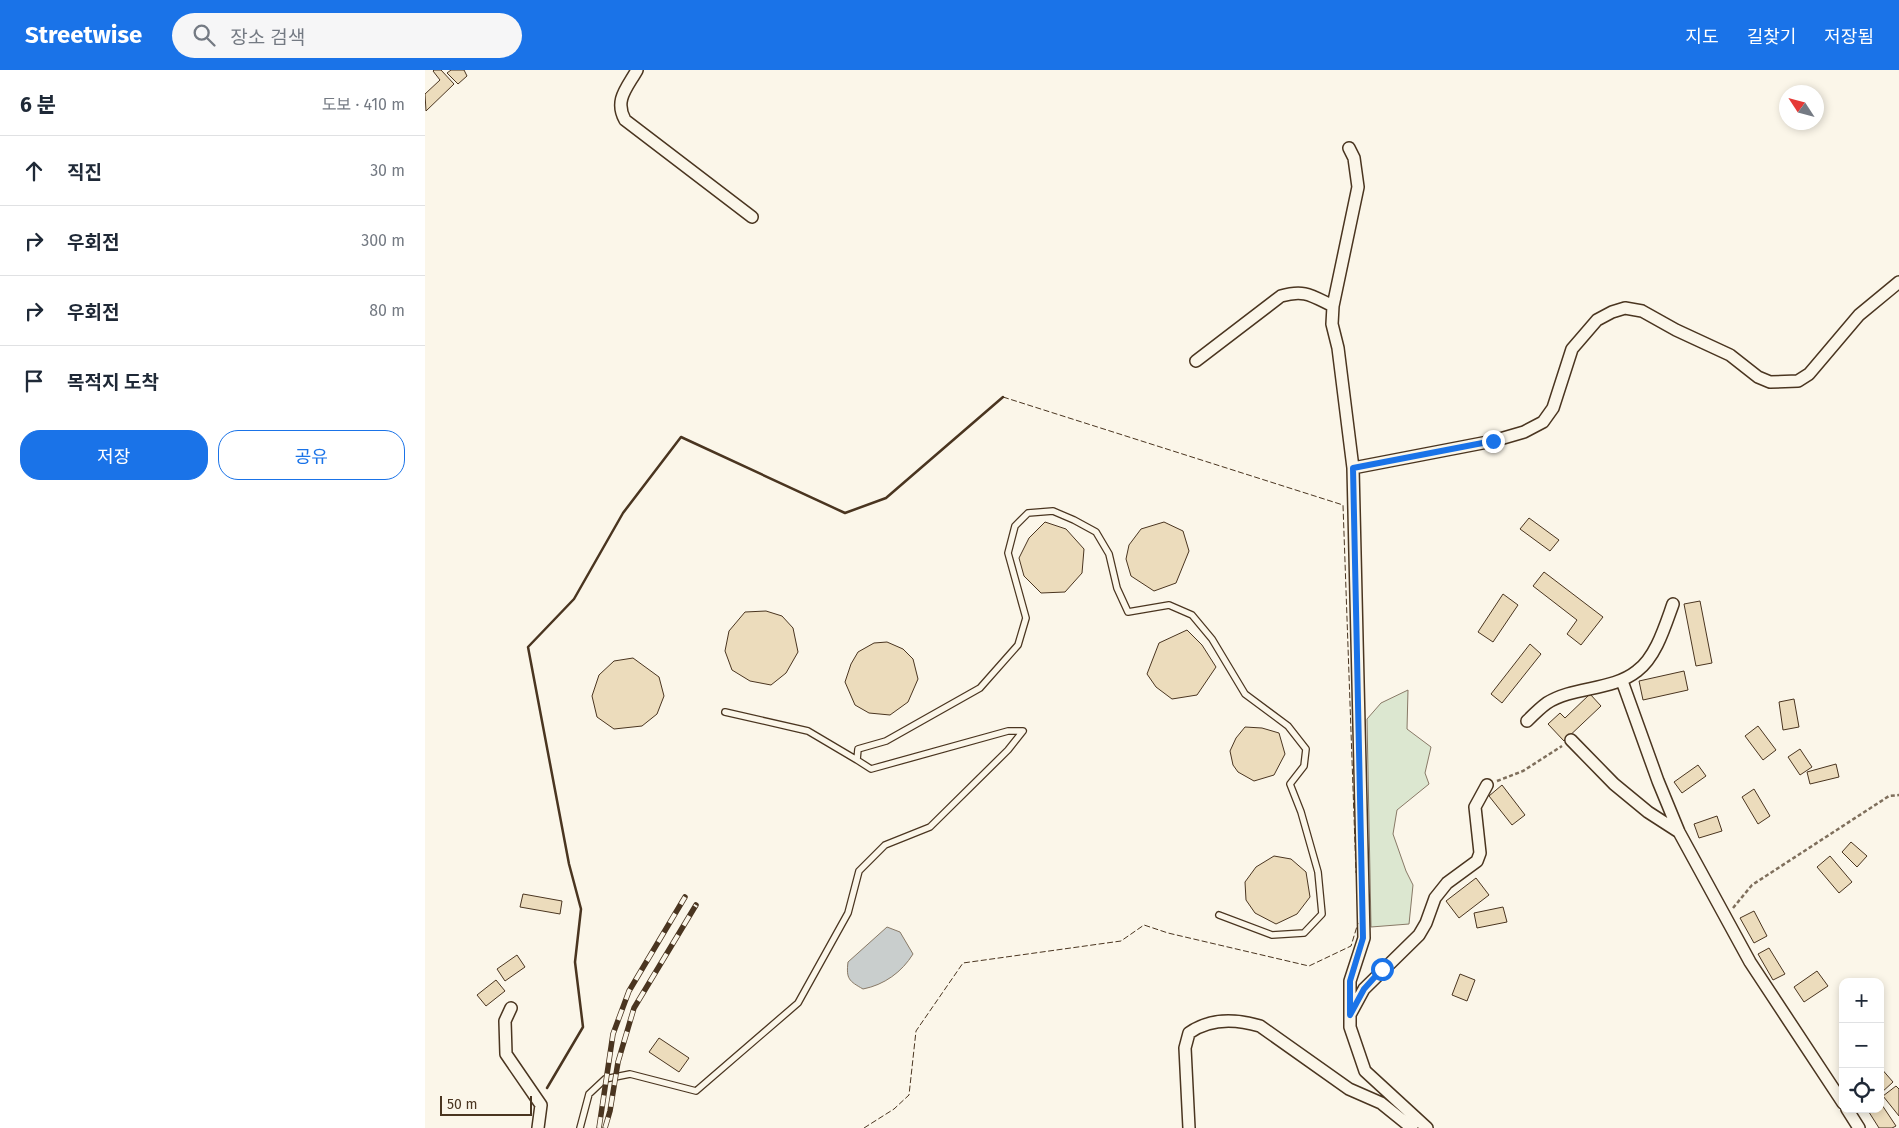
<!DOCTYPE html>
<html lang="ko">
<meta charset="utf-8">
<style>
body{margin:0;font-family:"Fira Sans","Noto Sans KR",sans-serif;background:#f6f6f7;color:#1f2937}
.controls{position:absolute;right:15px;bottom:15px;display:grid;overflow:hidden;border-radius:10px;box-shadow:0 2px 8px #0003}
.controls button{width:45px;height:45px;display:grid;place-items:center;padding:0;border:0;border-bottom:1px solid #e0e1e3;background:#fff;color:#1f2937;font:25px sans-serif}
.compass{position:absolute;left:1354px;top:15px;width:45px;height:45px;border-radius:50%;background:#fff;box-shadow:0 2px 8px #0003;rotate:306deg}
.scale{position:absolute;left:15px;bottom:12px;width:92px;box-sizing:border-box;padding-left:5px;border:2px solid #4a3520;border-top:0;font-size:14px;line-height:18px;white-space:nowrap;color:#4a3520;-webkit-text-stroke:4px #fbf6e9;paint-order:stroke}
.stop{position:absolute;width:15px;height:15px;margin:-11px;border:4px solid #1a73e8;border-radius:50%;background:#fff}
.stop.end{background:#1a73e8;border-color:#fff;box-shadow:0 1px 5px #0008}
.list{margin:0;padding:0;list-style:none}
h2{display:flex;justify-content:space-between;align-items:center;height:65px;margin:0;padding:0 20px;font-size:21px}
h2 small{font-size:16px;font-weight:400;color:#747a83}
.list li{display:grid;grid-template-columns:32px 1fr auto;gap:15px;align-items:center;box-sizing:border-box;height:70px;padding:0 20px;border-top:1px solid #e0e1e3}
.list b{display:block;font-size:19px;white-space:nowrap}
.list em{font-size:16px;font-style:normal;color:#747a83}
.actions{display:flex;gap:10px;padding:15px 20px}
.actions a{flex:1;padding:11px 0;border:1px solid #1a73e8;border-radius:20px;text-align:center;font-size:18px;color:#1a73e8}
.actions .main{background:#1a73e8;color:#fff}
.icon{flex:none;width:28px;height:28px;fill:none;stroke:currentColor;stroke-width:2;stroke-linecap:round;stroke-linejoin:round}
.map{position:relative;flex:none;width:1474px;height:1058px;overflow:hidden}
header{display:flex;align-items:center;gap:30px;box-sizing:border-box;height:70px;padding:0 25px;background:#1a73e8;color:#fff}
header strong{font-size:24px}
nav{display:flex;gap:28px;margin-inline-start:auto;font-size:18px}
.search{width:350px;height:45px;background:#f6f6f7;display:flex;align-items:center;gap:12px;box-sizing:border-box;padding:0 18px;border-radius:28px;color:#747a83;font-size:19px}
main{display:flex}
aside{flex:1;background:#fff}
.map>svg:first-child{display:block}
.green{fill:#dce7d0;stroke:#887966}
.water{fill:#c9cecd;stroke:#887966}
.building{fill:#ecdcbc;stroke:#4a3520}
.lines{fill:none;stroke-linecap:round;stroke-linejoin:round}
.service-casing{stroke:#4a3520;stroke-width:8}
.minor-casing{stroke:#4a3520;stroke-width:14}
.path{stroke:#7f6f5c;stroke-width:2.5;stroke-dasharray:4 2.5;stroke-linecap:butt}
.service{stroke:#fbf6e9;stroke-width:5.5}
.minor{stroke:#fbf6e9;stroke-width:11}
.rail-casing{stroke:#4a3520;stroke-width:5.5}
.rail{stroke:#fbf6e9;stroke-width:4;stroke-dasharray:11;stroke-linecap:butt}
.fence{stroke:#4a3520;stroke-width:1;stroke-dasharray:6 2.5;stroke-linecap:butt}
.wall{stroke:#4a3520;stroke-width:2.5}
.route{stroke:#1a73e8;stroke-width:6}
</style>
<header>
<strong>Streetwise</strong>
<div class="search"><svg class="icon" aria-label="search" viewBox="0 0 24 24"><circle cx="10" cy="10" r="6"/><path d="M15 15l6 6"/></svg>장소 검색</div>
<nav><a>지도</a><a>길찾기</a><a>저장됨</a></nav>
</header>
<main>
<aside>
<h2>6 분<small>도보 · 410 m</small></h2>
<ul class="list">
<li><svg class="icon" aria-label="ahead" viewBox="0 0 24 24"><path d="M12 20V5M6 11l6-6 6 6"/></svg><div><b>직진</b></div><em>30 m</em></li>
<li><svg class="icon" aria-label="right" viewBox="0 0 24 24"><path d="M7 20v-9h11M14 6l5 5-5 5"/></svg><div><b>우회전</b></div><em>300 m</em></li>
<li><svg class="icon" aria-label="right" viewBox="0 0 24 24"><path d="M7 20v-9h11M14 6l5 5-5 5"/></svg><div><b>우회전</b></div><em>80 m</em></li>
<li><svg class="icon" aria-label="arrive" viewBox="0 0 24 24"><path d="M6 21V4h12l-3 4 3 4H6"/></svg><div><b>목적지 도착</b></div></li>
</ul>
<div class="actions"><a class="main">저장</a><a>공유</a></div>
</aside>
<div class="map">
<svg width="1474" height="1058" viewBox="0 0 1474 1058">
<rect width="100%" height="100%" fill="#fbf6e9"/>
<path class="green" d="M983 620 982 659 1006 677 1000 703 1004 714 972 740 968 764 981 801 988 815 984 854 946 857 942 649 956 633Z"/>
<path class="water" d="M462 857 475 862 488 884C477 902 459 915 438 919 424 911 421 909 423 892Z"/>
<path class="building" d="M9 0H16L29 14 1 41 0 24 15 10 8 1Z
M26 0H39L42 6 33 14 22 3Z
M1104 448 1134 470 1125 481 1095 459Z
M620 452 641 459 659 479 657 503 640 522 616 523 599 506 594 488 604 468Z
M739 452 758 461 764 481 751 513 729 521 706 506 701 489 704 475 716 459Z
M1119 502 1178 547 1156 575 1142 564 1152 550 1108 516Z
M1078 524 1093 535 1068 572 1053 562Z
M1275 531 1287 593 1271 596 1259 534Z
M341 541 357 546 368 558 373 582 361 603 346 615 325 611 307 600 300 581 304 561 320 542Z
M762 560 777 575 791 597 772 625 747 629 731 617 722 604 734 573Z
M462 572 478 579 488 589 493 609 483 632 465 645 444 643 430 635 420 612 426 594 433 582 449 573Z
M1105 574 1116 584 1077 633 1066 624Z
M208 588 234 607 239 626 232 644 217 656 189 659 172 647 167 626 174 605 189 591Z
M1259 601 1263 620 1218 630 1214 611Z
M1165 624 1176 636 1139 671 1123 654 1135 643 1140 648Z
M1369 629 1374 657 1358 660 1354 632Z
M1333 656 1351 680 1338 690 1320 666Z
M820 657 837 658 854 663 860 684 849 705 829 711 813 702 808 695 805 681 811 668Z
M1375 679 1387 697 1375 705 1363 687Z
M1411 694 1414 707 1385 714 1382 702Z
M1273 695 1281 706 1257 723 1249 712Z
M1077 715 1100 745 1087 755 1064 726Z
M1329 719 1345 746 1333 754 1317 727Z
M1292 746 1297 761 1274 768 1269 754Z
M1426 772 1442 786 1432 797 1417 782Z
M849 786 866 789 881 802 885 827 872 844 851 854 830 843 821 830 820 812 831 797Z
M1405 786 1427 812 1414 823 1392 797Z
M1051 808 1064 825 1034 848 1021 831Z
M98 824 137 831 135 844 95 837Z
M1078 837 1082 852 1052 858 1049 843Z
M1329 841 1342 866 1329 873 1315 848Z
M1344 878 1360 904 1348 910 1333 884Z
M92 885 100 897 80 911 72 899Z
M1392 901 1403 916 1379 932 1369 917Z
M1035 904 1050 910 1042 931 1027 925Z
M71 910 80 921 61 936 52 925Z
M234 968 264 988 254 1002 224 982Z
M1455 997 1468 1012 1456 1023 1455 1022Z
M1471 1016 1474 1019V1046L1458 1026Z
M1455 1032 1471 1056 1467 1058H1454L1442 1039H1455Z"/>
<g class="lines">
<defs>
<path id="service" d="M300 642 383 661 432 690
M155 1058 164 1024 180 1009 205 1004 271 1021 373 933 423 843 434 801 460 775 505 757 583 680 598 661H583L446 699 432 690 433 679 461 671 555 618 593 575 601 548 583 483 590 456 603 443 628 441 649 450 671 462 684 484 692 518 703 542 744 535 767 545 787 569 820 624 863 656 881 679 879 696 865 714 876 742 893 802 897 844 879 863 847 865 794 845"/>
<path id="minor" d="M212 0C202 18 189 30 200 50L327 147
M924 78 929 88 933 117 908 236 907 254 913 278 928 398 939 868 925 911V957L940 1001 1002 1058
M771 291 856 226C880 219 887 226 908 236
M928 398 1068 371 1099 362 1118 352 1128 338 1147 279 1172 250 1187 242 1200 238 1217 241 1251 260 1305 285 1333 307 1345 312 1373 311 1384 304 1434 245 1474 212
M1197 611 1233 711 1254 762 1325 892 1418 1033
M1102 651C1108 645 1115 638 1122 633 1149 616 1187 621 1212 601 1231 587 1240 556 1248 534
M1146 670 1189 714 1223 742 1254 762
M86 938 80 951 81 984 116 1035 113 1058
M926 943 939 919 994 865 1001 853 1010 828 1022 813 1052 791 1055 783 1050 737 1062 715
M1422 1039 1434 1058
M764 1058 760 978 764 963C785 948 811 949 835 956L924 1019 956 1033 987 1058"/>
</defs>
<use href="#service" class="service-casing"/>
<use href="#minor" class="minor-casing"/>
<path class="path" d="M1072 711 1098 701 1137 676
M1308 838 1327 815 1464 726 1474 725"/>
<use href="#service" class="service"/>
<use href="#minor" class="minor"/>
<defs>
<path id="rail" d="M174 1058 188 964 204 921 260 827
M180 1058 185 1041 193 992 209 938 271 835"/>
</defs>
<use href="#rail" class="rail-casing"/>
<use href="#rail" class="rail"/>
<path class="fence" d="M578 327 918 435 931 803
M439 1058 469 1039 484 1025 491 961 538 893 696 871 719 855 743 863 884 896 926 876 933 853"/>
<path class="wall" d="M122 1018 158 957 150 892 156 839 144 794 103 577 149 529 198 443 256 367 420 443 461 428 578 327"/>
</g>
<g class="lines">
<path class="route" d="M957 899 939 919 925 945V911L938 868 928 398 1068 371"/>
</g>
</svg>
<div class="controls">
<button>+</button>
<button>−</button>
<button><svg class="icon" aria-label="locate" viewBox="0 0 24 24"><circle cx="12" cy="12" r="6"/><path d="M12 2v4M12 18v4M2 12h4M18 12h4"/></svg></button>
</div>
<svg class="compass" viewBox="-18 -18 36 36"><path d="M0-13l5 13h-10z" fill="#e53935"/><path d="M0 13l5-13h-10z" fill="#747a83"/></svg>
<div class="scale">50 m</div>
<div class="stop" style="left:957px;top:899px"></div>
<div class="stop end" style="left:1068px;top:371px"></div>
</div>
</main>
